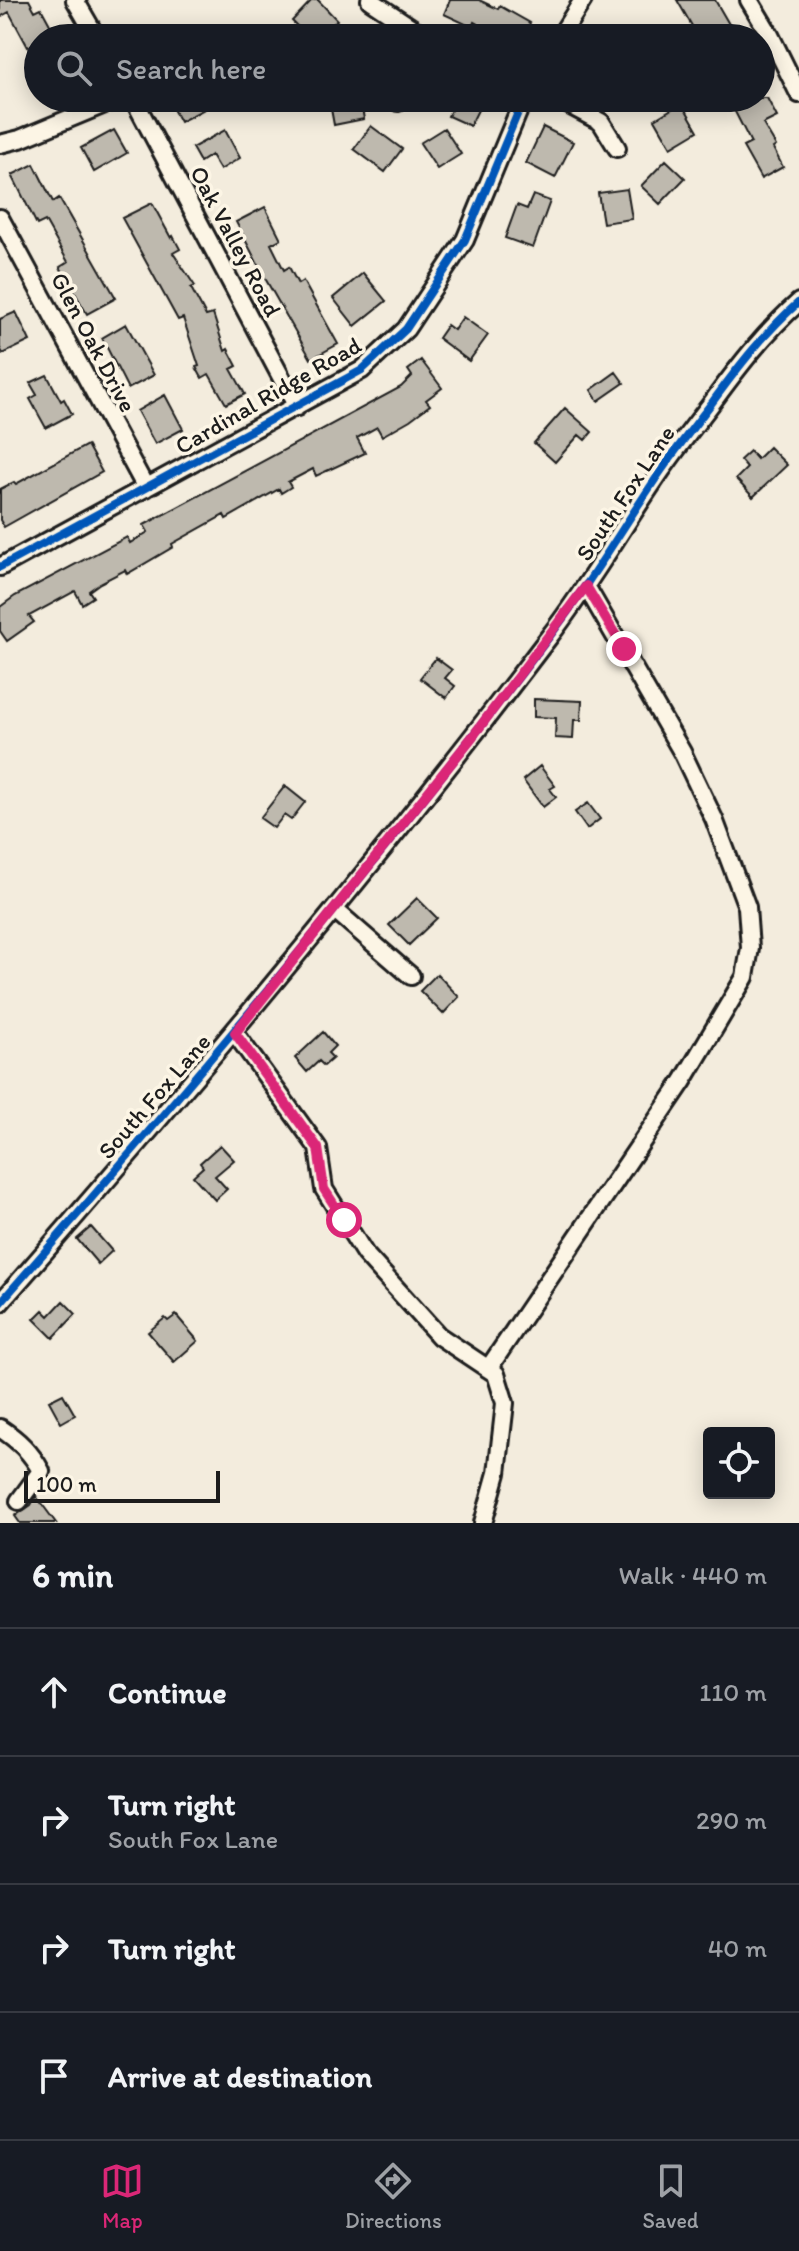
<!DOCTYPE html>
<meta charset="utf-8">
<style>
body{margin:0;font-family:Itim,sans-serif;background:#242831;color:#f1f3f6}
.controls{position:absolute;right:24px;bottom:24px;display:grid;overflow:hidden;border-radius:8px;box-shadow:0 4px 20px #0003}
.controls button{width:72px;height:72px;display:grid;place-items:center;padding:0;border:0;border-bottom:2px solid #363941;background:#171b24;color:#f1f3f6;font:40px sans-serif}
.scale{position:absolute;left:24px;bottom:20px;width:196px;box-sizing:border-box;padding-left:8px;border:4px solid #1c1c1c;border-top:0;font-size:22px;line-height:28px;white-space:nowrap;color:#1c1c1c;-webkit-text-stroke:6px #fcf5e5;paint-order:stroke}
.stop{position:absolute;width:24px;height:24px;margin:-18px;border:6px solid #db2777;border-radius:50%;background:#fff}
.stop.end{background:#db2777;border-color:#fff;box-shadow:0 2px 8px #0008}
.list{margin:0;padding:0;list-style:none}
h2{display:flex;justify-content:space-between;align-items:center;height:104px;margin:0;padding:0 32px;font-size:34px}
h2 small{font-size:26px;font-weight:400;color:#9ea1a6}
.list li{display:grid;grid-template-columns:52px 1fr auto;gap:24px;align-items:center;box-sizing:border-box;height:128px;padding:0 32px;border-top:2px solid #363941}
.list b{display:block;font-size:30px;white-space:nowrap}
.list p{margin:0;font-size:26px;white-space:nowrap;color:#9ea1a6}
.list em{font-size:26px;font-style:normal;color:#9ea1a6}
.icon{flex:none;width:44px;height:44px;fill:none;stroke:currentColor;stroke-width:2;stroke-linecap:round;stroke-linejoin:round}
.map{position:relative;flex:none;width:799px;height:1523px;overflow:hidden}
.search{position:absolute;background:#171b24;box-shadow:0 4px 20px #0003;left:24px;right:24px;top:24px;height:88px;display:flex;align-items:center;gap:20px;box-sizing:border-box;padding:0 28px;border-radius:44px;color:#9ea1a6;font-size:30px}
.sheet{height:616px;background:#171b24}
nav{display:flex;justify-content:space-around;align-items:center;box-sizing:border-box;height:112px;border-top:2px solid #363941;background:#171b24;font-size:22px;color:#9ea1a6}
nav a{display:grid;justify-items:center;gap:4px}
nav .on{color:#db2777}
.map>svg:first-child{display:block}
.building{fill:#beb9ae;stroke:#1c1c1c;stroke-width:2}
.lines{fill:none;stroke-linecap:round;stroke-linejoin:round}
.minor-casing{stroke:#1c1c1c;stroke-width:22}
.minor{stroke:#fcf5e5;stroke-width:16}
.cycleway-casing{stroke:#fcf5e5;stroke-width:13}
.cycleway{stroke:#0057b8;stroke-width:8}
.route{stroke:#db2777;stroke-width:10}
.labels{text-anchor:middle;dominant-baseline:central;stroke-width:7;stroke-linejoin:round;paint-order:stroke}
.street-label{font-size:24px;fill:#1c1c1c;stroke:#fcf5e5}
</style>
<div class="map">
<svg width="799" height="1523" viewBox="0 0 799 1523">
<rect width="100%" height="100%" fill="#f3ecdd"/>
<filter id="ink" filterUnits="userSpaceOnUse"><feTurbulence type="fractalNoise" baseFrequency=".0125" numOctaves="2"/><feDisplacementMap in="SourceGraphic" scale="16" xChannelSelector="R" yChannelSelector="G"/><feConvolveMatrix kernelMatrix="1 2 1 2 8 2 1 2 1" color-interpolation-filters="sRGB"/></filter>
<g filter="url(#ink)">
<path class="building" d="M0 0H29L35 11 41 8 54 32 38 38V41L28 47 9 12 0 17Z
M312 0H318L337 20 319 38H303L296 31 299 28 292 21Z
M450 0H479L498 9 500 6 530 23 522 38H503L474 22 472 27 444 14Z
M677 0H715L737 38H699Z
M167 98H206L210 106 180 122Z
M329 98H360L364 119 334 125Z
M457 98H484L470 126 448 116Z
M743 98H767L777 117 763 124 776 146 773 148 783 167 761 179 743 147 751 143 731 104Z
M682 103 698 131 671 147 655 119Z
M371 126 402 149 385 172 354 149Z
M543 127 573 142 555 178 526 163Z
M444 128 461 154 437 169 420 143Z
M114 130 127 153 94 172 81 148Z
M225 130 240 158 220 170 211 155 200 162 192 148Z
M666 160 685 178 660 204 641 186Z
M34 164 53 202 59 198 116 298 87 314 60 267 68 262 45 221 37 225 12 175Z
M627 189 632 219 603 223 598 193Z
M533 195 550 201 533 248 505 238 517 205 527 209Z
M152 203 171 238 173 236 180 249 173 253 195 286 191 288 206 316 213 314 225 351 228 349 237 366 231 369 245 394 226 404 209 374 202 378 196 367 199 366 183 318 178 320 122 218Z
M265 207 281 239 271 244 284 270 289 267 298 284 303 281 338 344 311 359 266 280 236 222Z
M363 273 386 301 355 326 333 298Z
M16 312 30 341 3 354 0 348V319Z
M463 317 488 335 469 361 438 338 447 325 454 330Z
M126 324 154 375 128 389 102 338Z
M421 360 442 388 426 400 430 405 410 420 382 436 377 427 357 438 365 453 316 476 313 469 288 482 291 487 281 493 279 489 226 519 224 515 172 544 173 547 127 574 125 570 100 583 89 591 93 597 82 604 75 591 29 616 34 622 7 641 0 631V607L15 596 127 537 130 543 148 532 144 525 401 387 412 376 408 370Z
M616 372 624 383 598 401 591 390Z
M47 375 61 401 64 399 72 414 46 428 30 399 37 395 30 383Z
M165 395 183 429 155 444 137 411Z
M565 408 592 432 585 440 579 435 555 462 534 443Z
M87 445 102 472 4 527 0 520V489L14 482 16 484Z
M769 447 787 465 753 497 736 479 747 468 740 460 750 451 757 459Z
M436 658 452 670 445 678 455 686 446 698 420 678Z
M534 699 582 701 581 720H574L573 739 555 738 556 718 534 717Z
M540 766 555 786 550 789 556 797 543 807 523 780Z
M285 786 305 802 291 820 284 815 274 828 260 818Z
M588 803 600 819 587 829 575 812Z
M417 898 437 918 409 945 389 925Z
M437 974 459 997 443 1014 420 991Z
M323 1032 335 1046 328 1053 333 1058 324 1066 319 1061 307 1072 295 1058Z
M220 1145 234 1160 215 1176 227 1189 215 1200 193 1176 203 1167 200 1163Z
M91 1227 112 1251 98 1264 77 1239Z
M63 1301 76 1314 53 1338 34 1319 43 1310 49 1316Z
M176 1315 198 1341 174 1362 148 1332 165 1318 168 1321Z
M63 1394 75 1415 61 1423 49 1401Z
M36 1496 56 1523H20L15 1516 31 1505Z"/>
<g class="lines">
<defs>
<path id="minor" d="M75 0 97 38
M370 0 427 38
M749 0 770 35 799 94
M559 38 583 0
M133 98 297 407
M556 98 601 122 617 148
M398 102 401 98
M0 144 20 139 119 98
M0 218 146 488
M0 567 362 370 406 329 465 240 524 98
M335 910 411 976
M235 1033 318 1148 324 1189 365 1254 439 1336 496 1374 505 1403 497 1473 483 1523
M0 1303C190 1087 375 866 549 637 590 584 623 526 661 471 677 448 694 426 711 404 738 367 765 332 799 302
M488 1369 683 1081 745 977 750 948 747 907 714 819 682 752 586 586
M0 1428C18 1440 31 1452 41 1471L19 1501"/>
</defs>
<use href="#minor" class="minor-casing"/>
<use href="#minor" class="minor"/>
<defs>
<path id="cycleway" d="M0 567 362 370 406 329 465 240 524 98
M0 1303C190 1087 375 866 549 637 590 584 623 526 661 471 677 448 694 426 711 404 738 367 765 332 799 302"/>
</defs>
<use href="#cycleway" class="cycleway-casing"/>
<use href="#cycleway" class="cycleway"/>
</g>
</g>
<g class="lines" filter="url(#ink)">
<path class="route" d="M344 1220 324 1189 318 1148 235 1033 473 736 586 586 624 649"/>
</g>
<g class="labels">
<g class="street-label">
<text transform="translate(236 241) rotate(62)">Oak Valley Road</text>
<text transform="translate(94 342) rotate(62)">Glen Oak Drive</text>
<text transform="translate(268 395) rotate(-30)">Cardinal Ridge Road</text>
<text transform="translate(625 493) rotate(-56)">South Fox Lane</text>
<text transform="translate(154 1096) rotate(-49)">South Fox Lane</text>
</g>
</g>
</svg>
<div class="controls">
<button><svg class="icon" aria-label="locate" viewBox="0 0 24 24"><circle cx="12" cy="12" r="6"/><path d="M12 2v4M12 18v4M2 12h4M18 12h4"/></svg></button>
</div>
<div class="scale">100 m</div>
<div class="stop" style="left:344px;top:1220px"></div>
<div class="stop end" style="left:624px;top:649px"></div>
<div class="search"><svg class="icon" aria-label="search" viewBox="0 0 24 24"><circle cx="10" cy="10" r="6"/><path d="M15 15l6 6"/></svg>Search here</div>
</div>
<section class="sheet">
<h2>6 min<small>Walk · 440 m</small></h2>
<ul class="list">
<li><svg class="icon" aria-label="ahead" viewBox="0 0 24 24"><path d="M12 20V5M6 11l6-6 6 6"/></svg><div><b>Continue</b></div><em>110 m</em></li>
<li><svg class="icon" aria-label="right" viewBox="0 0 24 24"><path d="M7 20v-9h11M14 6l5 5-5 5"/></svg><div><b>Turn right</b><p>South Fox Lane</p></div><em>290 m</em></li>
<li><svg class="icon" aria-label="right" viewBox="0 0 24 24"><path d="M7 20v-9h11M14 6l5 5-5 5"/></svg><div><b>Turn right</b></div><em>40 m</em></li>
<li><svg class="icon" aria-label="arrive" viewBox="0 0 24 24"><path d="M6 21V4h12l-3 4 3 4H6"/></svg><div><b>Arrive at destination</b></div></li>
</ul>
</section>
<nav>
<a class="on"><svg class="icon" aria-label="map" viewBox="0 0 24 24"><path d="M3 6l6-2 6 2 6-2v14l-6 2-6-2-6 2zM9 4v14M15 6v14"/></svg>Map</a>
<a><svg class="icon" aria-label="directions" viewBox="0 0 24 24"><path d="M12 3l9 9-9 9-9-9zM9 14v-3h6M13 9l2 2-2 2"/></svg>Directions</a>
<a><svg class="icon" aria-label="saved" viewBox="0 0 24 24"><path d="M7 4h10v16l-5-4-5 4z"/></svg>Saved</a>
</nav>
